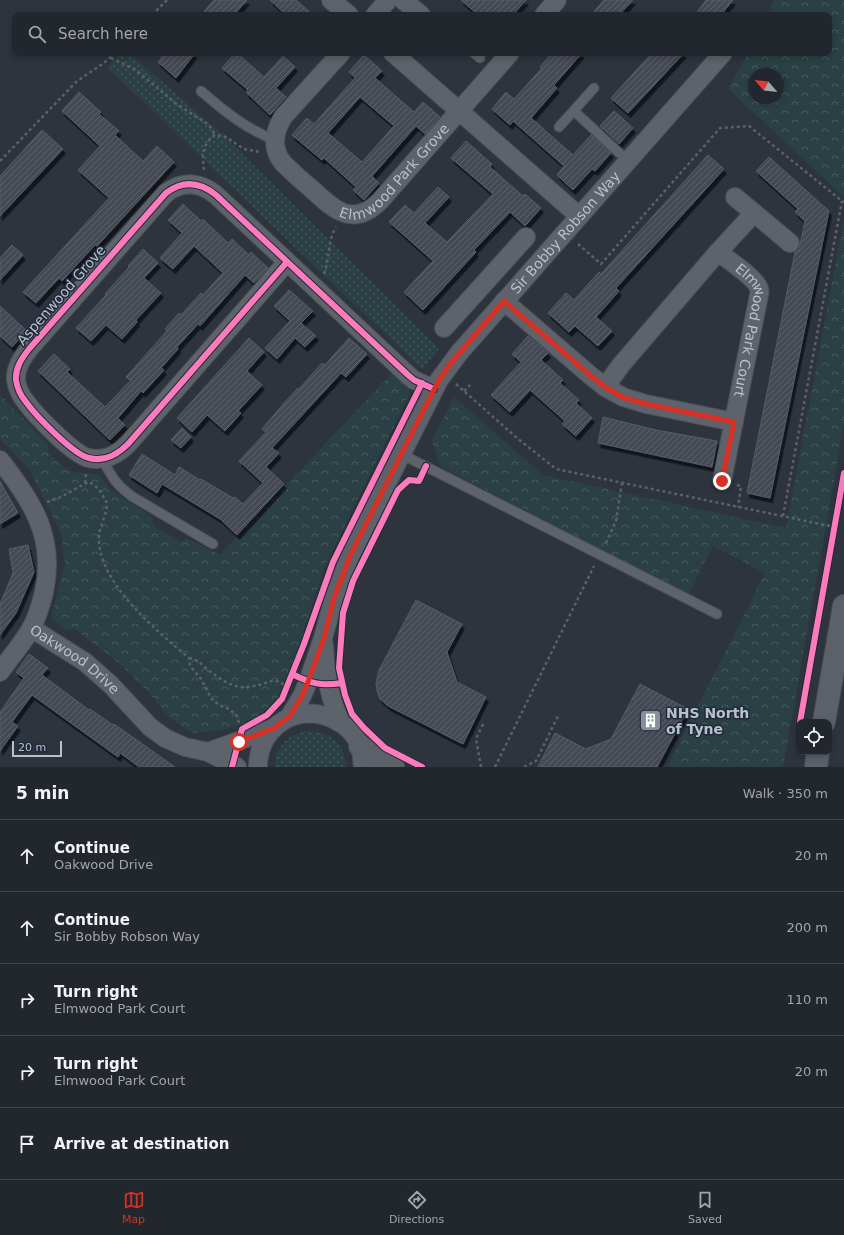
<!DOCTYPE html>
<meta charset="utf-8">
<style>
body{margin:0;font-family:"DejaVu Sans",sans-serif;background:#2e333a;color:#f1f3f6}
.controls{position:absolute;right:12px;bottom:12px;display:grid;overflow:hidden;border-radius:8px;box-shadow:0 2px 6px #0003}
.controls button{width:36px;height:36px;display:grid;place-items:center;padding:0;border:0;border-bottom:1px solid #3f444a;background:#22272e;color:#f1f3f6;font:20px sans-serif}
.compass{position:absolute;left:748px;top:68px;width:36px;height:36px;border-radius:50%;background:#22272e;box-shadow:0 2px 6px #0003;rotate:298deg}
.scale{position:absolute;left:12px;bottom:10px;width:50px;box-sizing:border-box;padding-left:4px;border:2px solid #b9c0cd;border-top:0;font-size:11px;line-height:14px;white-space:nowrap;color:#b9c0cd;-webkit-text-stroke:3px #202a39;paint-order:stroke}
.stop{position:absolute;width:12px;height:12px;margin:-9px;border:3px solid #d93025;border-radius:50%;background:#fff}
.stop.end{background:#d93025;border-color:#fff;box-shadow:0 1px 4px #0008}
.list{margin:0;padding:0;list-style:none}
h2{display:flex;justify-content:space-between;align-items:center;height:52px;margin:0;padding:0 16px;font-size:17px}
h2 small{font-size:13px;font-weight:400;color:#a2a5aa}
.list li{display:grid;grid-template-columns:26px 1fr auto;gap:12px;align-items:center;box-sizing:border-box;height:72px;padding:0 16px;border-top:1px solid #3f444a}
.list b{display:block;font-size:15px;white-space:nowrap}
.list p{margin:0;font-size:13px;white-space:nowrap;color:#a2a5aa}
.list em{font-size:13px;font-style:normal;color:#a2a5aa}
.icon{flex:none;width:22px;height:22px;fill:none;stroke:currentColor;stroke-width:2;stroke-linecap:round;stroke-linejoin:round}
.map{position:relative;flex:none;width:844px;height:767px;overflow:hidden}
.search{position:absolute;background:#22272e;box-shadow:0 2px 6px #0003;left:12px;right:12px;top:12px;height:44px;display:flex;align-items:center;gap:10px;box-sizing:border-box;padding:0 14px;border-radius:8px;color:#a2a5aa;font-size:15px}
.sheet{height:412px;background:#22272e}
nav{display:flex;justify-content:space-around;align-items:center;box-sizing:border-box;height:56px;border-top:1px solid #3f444a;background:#22272e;font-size:11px;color:#a2a5aa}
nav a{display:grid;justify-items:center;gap:2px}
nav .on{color:#d93025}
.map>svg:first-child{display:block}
.grass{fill:url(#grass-dots)}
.park{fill:url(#park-crowns);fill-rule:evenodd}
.building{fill:url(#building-hatch);stroke:#565c65;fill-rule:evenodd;filter:url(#shadow)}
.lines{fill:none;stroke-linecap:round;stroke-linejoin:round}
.lane-casing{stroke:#4a4f56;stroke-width:11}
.street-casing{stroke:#4a4f56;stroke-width:20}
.secondary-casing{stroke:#4a4f56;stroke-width:24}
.path{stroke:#5b6167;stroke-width:2.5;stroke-dasharray:3 3;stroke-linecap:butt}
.lane{stroke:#5e626a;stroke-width:9}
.street{stroke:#5e626a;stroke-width:18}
.secondary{stroke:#5c6169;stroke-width:22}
.cycleway-casing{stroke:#202a39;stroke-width:8}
.cycleway{stroke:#fd7abc;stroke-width:6}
.route{stroke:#d93025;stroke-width:5}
.labels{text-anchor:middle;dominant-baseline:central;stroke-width:3;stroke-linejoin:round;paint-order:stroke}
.street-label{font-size:14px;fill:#b9c0cd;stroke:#202a39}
.poi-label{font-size:14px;font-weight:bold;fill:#b9c0cd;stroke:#202a39;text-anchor:start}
</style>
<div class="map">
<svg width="844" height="767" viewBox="0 0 844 767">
<defs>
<pattern id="grass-dots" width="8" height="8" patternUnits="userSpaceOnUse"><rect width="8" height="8" fill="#2a4044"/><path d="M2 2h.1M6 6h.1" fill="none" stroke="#475a5e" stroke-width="1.8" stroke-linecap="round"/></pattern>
<pattern id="park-crowns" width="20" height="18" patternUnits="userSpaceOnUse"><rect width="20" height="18" fill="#2a4044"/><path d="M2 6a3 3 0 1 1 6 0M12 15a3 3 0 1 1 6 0" fill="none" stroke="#475a5e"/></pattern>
<pattern id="building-hatch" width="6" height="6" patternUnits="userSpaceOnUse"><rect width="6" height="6" fill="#454a52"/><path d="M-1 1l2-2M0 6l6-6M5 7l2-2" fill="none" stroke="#5e626a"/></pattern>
<filter id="shadow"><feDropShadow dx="2.5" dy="4.5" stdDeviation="0" flood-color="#0009"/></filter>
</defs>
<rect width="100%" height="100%" fill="#2d343e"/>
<path class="grass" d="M120 53H129L222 134 439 349 422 369 107 67Z
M305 731C328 730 345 743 346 767H275C274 748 288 735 305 731Z"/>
<path class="park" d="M773 0H844V197L728 89 748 53H829V15H768ZM754 74H778V98H754Z
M844 219V424L783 767H667L765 573 713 546 688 595 440 466 432 441 454 397 543 475 786 528Z
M393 372 411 391 328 560 316 593 287 682 280 697 252 721 225 730 193 733 181 726 169 717 148 692 121 665 75 629H64L51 618 65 564 61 534 30 470 0 439V395L48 444V452C67 471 71 474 98 474L111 490 151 516 154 527 180 541 188 539 220 555Z"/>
<path class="building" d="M214 0H247L234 15H201Z
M270 0H296L313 15H286Z
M461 0H526L513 15H478Z
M604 0H633L619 15H591Z
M706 0H733L721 15H695Z
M165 53H195L176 78 158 62Z
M235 53H237L264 77 283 56 295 67 276 88 286 97 270 115 246 92 248 90 222 68Z
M552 53H582L554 85 557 88 531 118 573 155 591 135 611 153 595 171 592 169 573 190 557 175 564 166 513 121 510 125 492 109 506 92 514 99 542 68 540 67Z
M652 53H684L628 113 611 98Z
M364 55 382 71 375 78 414 112 423 102 440 117 425 134 416 126 372 176 379 183 364 200 353 190 356 187 324 158 322 160 292 135 307 118 314 124 355 78 349 72ZM360 97 394 126 362 162 328 133Z
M79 92 101 112 99 114 119 131 115 135 143 161 157 146 174 162 97 246 95 245 62 281 59 278 36 303 23 292 109 198 78 170 100 146 62 111Z
M614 111 633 128 619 144 600 126Z
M42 130 63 149 0 216V176Z
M466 141 492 164 490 167 523 196 525 194 541 208 525 226 510 212 474 250 476 252 423 310 404 292 433 261 389 222 405 205 414 213 438 187 449 197 425 223 447 242 493 194 451 158Z
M708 155 724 169 616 288 619 291 596 317 612 331 598 346 575 326 569 332 548 313 566 293 574 300 599 272 601 274Z
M769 157 829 211 770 498 747 493 795 252 799 250 805 221 795 212 798 209 756 171Z
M183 204 201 221 203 219 228 243 232 239 249 255 251 252 268 268 254 283 245 275 200 326 198 324 177 347 178 349 161 368 164 370 143 393 141 391 118 418 125 425 110 440 38 371 54 354 70 369 67 372 105 407 130 381 126 377 167 331 165 329 179 313 181 315 201 293 203 295 223 273 194 246 173 269 160 258 182 233 168 220Z
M12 245 23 255 0 280V258Z
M143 249 158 263 144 278 161 293 136 320 137 322 122 339 106 325 91 341 76 328 106 295 105 294 129 267 128 266Z
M289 290 313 311 301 323 316 336 305 347 295 338 277 359 265 348 290 321 274 306Z
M0 306 27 331 12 347 0 336Z
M528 336 548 353 541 360 563 380 560 383 579 400 576 403 592 418 576 436 562 424 565 421 530 390 510 412 491 395 521 362 512 354Z
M249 338 264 352 247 371 262 385 238 411 241 413 225 431 207 415 192 432 177 418Z
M349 338 367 354 346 377 341 373 272 448 279 453 266 467 284 484 237 535 220 519 162 484 157 493 129 475 142 454 175 475 179 467 200 480 201 479 233 498 235 497 243 504 263 483 239 461 266 432 262 429 285 402 298 388 299 389 322 363 325 365Z
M603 417 656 430 717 441 712 467 598 443Z
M182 428 191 437 181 448 171 440Z
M0 481 18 513 0 524Z
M28 545 34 572 16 613 0 635V604L13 573 9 549Z
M416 600 462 624 447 652 457 682 486 697 463 744 388 706 380 699 377 691 376 683 379 670Z
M29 654 48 668 42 675 89 710 90 709 113 725 114 724 175 767H139L120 753 118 757 32 695 12 722 18 726 0 751V712L24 678 16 672Z
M640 684 688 709 657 767H538L555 733 586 749 611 739Z"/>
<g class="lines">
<defs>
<path id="lane" d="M474 53 480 58
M201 91C224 111 246 129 275 140
M574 111 628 161
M559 127 594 88
M401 454 717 614
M102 459C112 477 116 485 133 497L213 544"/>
<g id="street">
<path d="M331 0 349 15"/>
<path d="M403 0 421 15"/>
<path d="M375 15 388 0"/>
<path d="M544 15 557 0"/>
<path id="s1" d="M341 53 283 117C274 132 271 149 283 163 293 173 303 182 314 191 335 211 354 227 380 201L510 53"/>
<path d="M393 53 579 216"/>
<path d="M735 197 790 243"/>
<path id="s2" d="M718 252C727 259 757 279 759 289 760 290 759 295 759 295L722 481"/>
<path d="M287 262 128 444C118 454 104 462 89 458 74 455 36 416 26 402 21 396 17 388 16 380 15 368 22 358 29 349L166 193C183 180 200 182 216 195L408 375 414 380 434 389"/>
<path d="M504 301 591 376 605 387 623 397 646 404 734 422"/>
<path d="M444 328 526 237"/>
<path d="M605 387 621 365 718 252 754 213"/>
<path d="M0 460C32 501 56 537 44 592 41 604 37 618 31 629 22 644 10 658 0 672"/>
<path id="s3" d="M31 628 85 662 111 685 150 727 165 738 185 747 208 752 237 767"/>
<path d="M324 645C325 673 329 698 341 723"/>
<path id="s4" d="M290 716 302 696 308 682 323 638 334 598 350 556 439 380 459 353 723 53"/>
<path d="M208 752 274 728"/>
<path d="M258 767C258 726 299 701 335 720 346 725 355 734 360 746 362 753 362 760 363 767"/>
</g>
<path id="secondary" d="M824 722 844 606
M360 746 379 760 393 767
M816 767 818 752"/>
</defs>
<use href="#lane" class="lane-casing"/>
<use href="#street" class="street-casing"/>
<use href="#secondary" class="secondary-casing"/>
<path class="path" d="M152 15 167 0
M111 58 136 70 175 103 209 125 215 135
M0 161 77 81 104 63 115 53
M204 170C202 155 202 144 215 135L226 137 244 149 260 152
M578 244 601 264 720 128 749 126 842 201 844 202
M324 274C330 258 327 242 336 227
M456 384 517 438 556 469 835 527
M464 391 470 385
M85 483 86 474
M737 485 741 486 738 507
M47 502 61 497 88 482 91 483 99 489 107 503C107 515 99 526 99 538 98 583 158 632 189 658L190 666 201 679 211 698 219 705 229 709 237 716 239 723
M783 516 842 201
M606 543 616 521 622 483
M189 658C197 659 201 664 207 669 233 690 244 691 274 680L288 686
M481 767 476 739 483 724
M495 767 594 566
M524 767 536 761 558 716"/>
<use href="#lane" class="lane"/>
<use href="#street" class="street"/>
<use href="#secondary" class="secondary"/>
<defs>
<path id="cycleway" d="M287 262 128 444C118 454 104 462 89 458 74 455 36 416 26 402 21 396 17 388 16 380 15 368 22 358 29 349L166 193C183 180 200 182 216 195L408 375 414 380 434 389
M292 674C312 684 321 686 342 683
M800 722 844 473
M232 767 242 729 267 715 282 699 304 644 333 562 422 383
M422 767 385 748 364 728 352 714 345 695 339 668 343 613 353 581 398 490 409 480 419 481 426 466"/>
</defs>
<use href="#cycleway" class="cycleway-casing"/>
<use href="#cycleway" class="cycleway"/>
</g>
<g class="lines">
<path class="route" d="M239 742 274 728 290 716 302 696 308 682 324 638 334 598 350 556 417 423 439 380 450 364 504 301 591 376 605 387 622 397 646 404 734 422 722 481"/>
</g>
<defs>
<symbol id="building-square" viewBox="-11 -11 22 22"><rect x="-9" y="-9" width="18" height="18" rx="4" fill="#888f9b" stroke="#202a39"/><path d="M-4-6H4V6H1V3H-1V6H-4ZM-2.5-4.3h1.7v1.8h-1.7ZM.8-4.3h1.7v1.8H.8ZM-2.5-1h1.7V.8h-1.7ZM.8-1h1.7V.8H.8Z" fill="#fff"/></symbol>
</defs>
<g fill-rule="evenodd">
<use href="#building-square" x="638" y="708" width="25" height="25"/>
</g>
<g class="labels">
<g class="street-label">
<text stroke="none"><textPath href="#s1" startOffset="283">Elmwood Park Grove</textPath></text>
<text stroke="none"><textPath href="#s4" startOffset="563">Sir Bobby Robson Way</textPath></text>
<text transform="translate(61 295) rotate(-49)">Aspenwood Grove</text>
<text stroke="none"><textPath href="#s2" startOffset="95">Elmwood Park Court</textPath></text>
<text stroke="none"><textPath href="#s3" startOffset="54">Oakwood Drive</textPath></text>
</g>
<g class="poi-label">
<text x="666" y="713">NHS North<tspan x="666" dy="16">of Tyne</tspan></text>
</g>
</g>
</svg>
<div class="controls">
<button><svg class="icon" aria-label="locate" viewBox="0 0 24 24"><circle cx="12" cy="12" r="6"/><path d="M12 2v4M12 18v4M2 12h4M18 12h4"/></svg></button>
</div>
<svg class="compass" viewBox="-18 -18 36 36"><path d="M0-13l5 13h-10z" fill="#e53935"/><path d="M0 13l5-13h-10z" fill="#a2a5aa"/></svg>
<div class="scale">20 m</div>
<div class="stop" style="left:239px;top:742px"></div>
<div class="stop end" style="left:722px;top:481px"></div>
<div class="search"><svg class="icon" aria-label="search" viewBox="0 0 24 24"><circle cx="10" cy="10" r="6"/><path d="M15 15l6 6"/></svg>Search here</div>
</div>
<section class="sheet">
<h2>5 min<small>Walk · 350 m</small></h2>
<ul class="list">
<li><svg class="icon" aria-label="ahead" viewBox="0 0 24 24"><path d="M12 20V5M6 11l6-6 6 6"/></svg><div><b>Continue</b><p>Oakwood Drive</p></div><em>20 m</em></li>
<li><svg class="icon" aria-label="ahead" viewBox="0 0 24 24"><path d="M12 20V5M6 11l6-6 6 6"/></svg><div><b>Continue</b><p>Sir Bobby Robson Way</p></div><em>200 m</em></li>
<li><svg class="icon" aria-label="right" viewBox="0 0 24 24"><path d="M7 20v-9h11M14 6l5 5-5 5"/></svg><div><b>Turn right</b><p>Elmwood Park Court</p></div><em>110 m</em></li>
<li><svg class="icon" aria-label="right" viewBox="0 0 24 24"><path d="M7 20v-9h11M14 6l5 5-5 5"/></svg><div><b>Turn right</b><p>Elmwood Park Court</p></div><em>20 m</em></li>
<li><svg class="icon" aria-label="arrive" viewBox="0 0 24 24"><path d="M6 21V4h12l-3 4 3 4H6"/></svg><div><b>Arrive at destination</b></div></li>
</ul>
</section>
<nav>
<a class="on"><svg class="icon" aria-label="map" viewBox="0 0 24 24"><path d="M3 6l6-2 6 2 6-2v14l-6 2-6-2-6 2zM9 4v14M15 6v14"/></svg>Map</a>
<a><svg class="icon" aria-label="directions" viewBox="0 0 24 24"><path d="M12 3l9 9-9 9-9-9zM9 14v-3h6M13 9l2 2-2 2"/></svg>Directions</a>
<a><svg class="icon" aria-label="saved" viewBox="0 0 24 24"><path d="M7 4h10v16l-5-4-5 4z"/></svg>Saved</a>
</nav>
